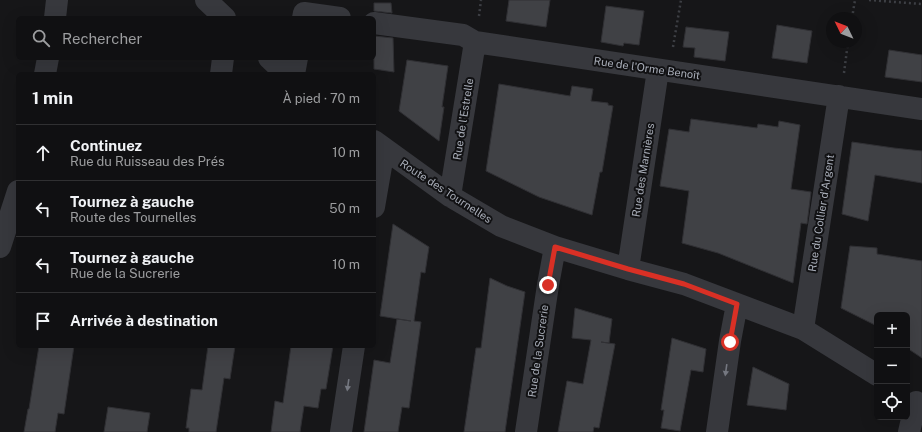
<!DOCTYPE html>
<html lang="fr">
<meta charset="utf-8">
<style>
body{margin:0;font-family:"Public Sans",sans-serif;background:#19191b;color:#f1f3f6}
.controls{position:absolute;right:12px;bottom:12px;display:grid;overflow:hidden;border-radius:6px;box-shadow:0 4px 16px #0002}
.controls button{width:36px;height:36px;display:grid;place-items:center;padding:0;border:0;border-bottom:1px solid #303032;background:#101012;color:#f1f3f6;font:20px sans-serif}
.compass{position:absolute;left:826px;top:12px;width:36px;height:36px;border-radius:50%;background:#101012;box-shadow:0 4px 16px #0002;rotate:313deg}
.stop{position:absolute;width:12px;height:12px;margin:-9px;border:3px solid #d93025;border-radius:50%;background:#fff}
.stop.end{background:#d93025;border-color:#fff;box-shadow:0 1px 4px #0008}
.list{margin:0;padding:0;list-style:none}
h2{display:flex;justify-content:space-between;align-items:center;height:52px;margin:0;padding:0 16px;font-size:17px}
h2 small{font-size:13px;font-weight:400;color:#9c9d9f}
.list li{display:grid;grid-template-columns:26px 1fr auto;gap:12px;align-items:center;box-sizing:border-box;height:56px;padding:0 16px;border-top:1px solid #303032}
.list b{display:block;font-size:15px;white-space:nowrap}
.list p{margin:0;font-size:13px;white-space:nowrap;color:#9c9d9f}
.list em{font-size:13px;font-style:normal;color:#9c9d9f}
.icon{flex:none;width:22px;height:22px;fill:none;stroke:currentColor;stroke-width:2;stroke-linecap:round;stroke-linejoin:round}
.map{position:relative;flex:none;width:922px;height:432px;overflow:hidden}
.search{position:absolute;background:#101012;box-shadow:0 4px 16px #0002;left:16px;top:16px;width:360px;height:44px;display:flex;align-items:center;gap:10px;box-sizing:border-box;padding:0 14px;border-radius:6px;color:#9c9d9f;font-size:15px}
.panel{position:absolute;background:#101012;box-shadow:0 4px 16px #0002;left:16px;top:72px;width:360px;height:276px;border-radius:6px}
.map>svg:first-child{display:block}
.building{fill:#404145;stroke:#303034}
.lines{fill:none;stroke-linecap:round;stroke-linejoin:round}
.path{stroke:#3d3f44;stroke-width:2.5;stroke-dasharray:2 3;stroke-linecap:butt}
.minor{stroke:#37383d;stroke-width:22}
.oneway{fill:#757881}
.route{stroke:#d93025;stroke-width:5}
.labels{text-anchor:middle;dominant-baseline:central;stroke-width:4;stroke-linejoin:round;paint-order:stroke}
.street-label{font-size:11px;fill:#a8adb8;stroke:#111113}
</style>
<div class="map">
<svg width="922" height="432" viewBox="0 0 922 432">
<rect width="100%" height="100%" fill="#161618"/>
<path class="building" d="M509 0H550L546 27 506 21Z
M374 3H391L392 13 374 11Z
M606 6 644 11 639 45 624 43 623 46 601 42Z
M777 25 812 31 807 63 772 58Z
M686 27 729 32 725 61 694 57 695 48 683 47Z
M374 36 393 38 394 72 374 69Z
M889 50 922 55V82L885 77Z
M407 60 448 66 442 107H444L439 141 399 111Z
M499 84 570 96 572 86 593 89 591 101 608 103V105L613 106 602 172H600L592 215 539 197 486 171Z
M691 119 757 128 758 124 778 127 779 121 800 125 791 189 811 192 807 224 801 223 793 283 718 253 682 243 689 191 660 186 669 129 689 132Z
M852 142 894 148 922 151V183L875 175 868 221 842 214Z
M393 224 429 247 425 273 421 272 414 321 421 322 409 408 402 407 398 432H364L374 360 390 363 397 319 411 321 380 316Z
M850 246 877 248V254L922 261V358L907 348V315H877V326L841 308Z
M490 278 507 286 525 292 505 432H464L476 348H481Z
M575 308 612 319 609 343 601 342 615 344 599 428 594 427 593 432H558L567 381 583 384 591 340 572 338Z
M672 338 706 349 703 372 691 370 680 431 661 428 664 410H661Z
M39 346H74L64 414 58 413 55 432H24L28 409H29Z
M208 346H235L230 379 224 378 216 432H189V428H186L191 389 202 390Z
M291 346H333L326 389H321L318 408 304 406 300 432H271L275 401 283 403Z
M753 367 789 384 786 410 747 405Z
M108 407 150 413 147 432H104Z"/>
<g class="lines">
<path class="path" d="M869 0 922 4
M479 16 481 0
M852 18 855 0
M673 47 681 0
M844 73 848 42"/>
<path class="minor" d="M206 0 225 18
M55 18 57 0
M303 18 304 13 340 18
M374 23 463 35 475 42 922 109
M269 58 286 74
M45 74 48 58
M221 74 223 58
M294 74 297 58
M374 141 450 196 501 226 555 247 628 269 684 284 803 329 877 375
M450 196 475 42
M374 207 384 149
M0 247 18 191
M628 269 658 70
M803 329 839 96
M341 432 354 346
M526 432 548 285 555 247
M717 432 730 341 737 304
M909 432 916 402"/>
</g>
<defs><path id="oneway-solid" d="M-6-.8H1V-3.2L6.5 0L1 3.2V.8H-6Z"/></defs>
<g class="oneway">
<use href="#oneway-solid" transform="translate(726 370) rotate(98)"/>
<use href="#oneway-solid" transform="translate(348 385) rotate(98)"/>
</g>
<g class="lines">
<path class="route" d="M548 285 555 247 628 269 684 284 737 304 730 342"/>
</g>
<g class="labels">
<g class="street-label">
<text transform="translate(647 68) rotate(8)">Rue de l'Orme Benoît</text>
<text transform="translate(463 119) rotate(-81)">Rue de l'Estrelle</text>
<text transform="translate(643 170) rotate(-81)">Rue des Marnières</text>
<text transform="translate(446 191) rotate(33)">Route des Tournelles</text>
<text transform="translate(821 213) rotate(-81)">Rue du Collier d'Argent</text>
<text transform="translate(538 351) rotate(-82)">Rue de la Sucrerie</text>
</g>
</g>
</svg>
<div class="controls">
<button>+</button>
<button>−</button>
<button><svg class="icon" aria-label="locate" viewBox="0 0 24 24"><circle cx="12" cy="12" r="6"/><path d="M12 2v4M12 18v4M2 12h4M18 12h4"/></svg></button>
</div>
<svg class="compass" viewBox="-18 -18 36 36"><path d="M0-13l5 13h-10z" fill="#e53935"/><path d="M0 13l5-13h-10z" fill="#9c9d9f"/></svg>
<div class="stop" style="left:730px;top:342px"></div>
<div class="stop end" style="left:548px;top:285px"></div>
<div class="search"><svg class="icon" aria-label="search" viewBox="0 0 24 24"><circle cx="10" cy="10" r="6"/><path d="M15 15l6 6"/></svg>Rechercher</div>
<section class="panel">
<h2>1 min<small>À pied · 70 m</small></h2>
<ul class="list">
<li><svg class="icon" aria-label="ahead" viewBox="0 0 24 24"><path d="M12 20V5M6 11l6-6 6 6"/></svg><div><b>Continuez</b><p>Rue du Ruisseau des Prés</p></div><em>10 m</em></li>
<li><svg class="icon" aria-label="left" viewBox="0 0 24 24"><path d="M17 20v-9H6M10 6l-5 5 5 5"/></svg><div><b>Tournez à gauche</b><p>Route des Tournelles</p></div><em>50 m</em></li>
<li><svg class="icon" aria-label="left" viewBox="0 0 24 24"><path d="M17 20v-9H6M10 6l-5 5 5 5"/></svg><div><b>Tournez à gauche</b><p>Rue de la Sucrerie</p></div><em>10 m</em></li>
<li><svg class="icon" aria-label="arrive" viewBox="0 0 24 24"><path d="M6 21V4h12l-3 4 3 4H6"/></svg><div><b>Arrivée à destination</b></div></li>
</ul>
</section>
</div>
